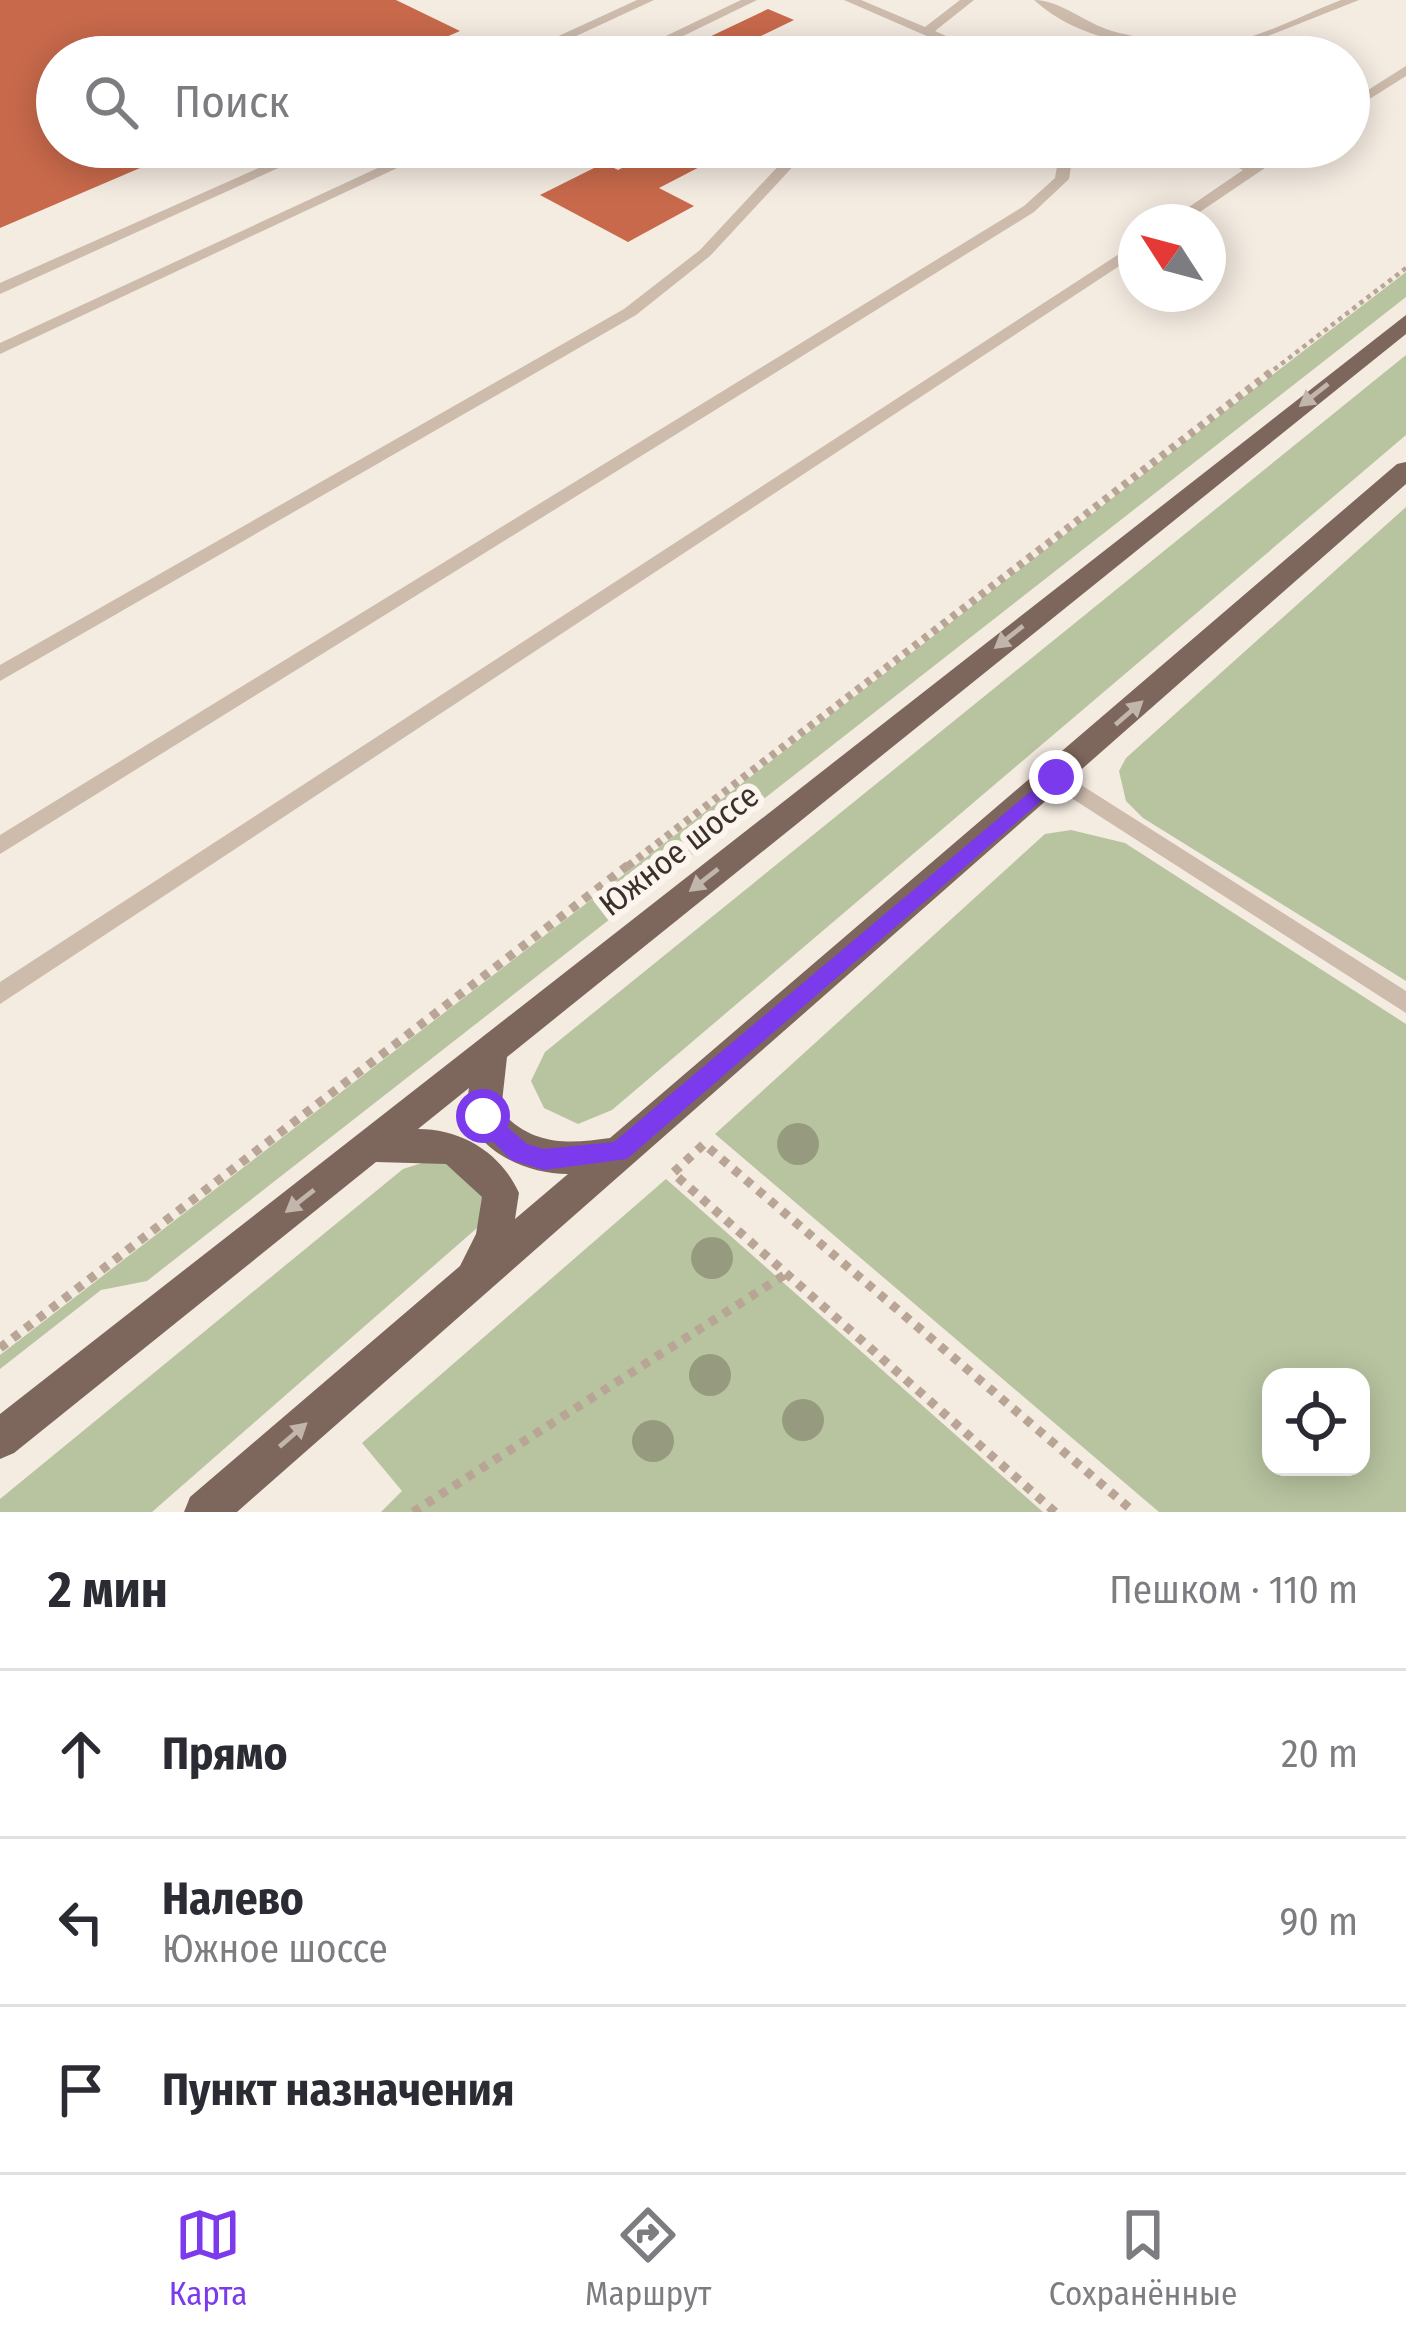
<!DOCTYPE html>
<html lang="ru">
<meta charset="utf-8">
<style>
body{margin:0;font-family:"Fira Sans Condensed",sans-serif;background:#f2f2f3;color:#2b2b33}
.controls{position:absolute;right:36px;bottom:36px;display:grid;overflow:hidden;border-radius:24px;box-shadow:0 6px 30px #0003}
.controls button{width:108px;height:108px;display:grid;place-items:center;padding:0;border:0;border-bottom:3px solid #e1e1e2;background:#fff;color:#2b2b33;font:60px sans-serif}
.compass{position:absolute;left:1118px;top:204px;width:108px;height:108px;border-radius:50%;background:#fff;box-shadow:0 6px 30px #0003;rotate:306deg}
.stop{position:absolute;width:36px;height:36px;margin:-27px;border:9px solid #7c3aed;border-radius:50%;background:#fff}
.stop.end{background:#7c3aed;border-color:#fff;box-shadow:0 3px 12px #0008}
.list{margin:0;padding:0;list-style:none}
h2{display:flex;justify-content:space-between;align-items:center;height:156px;margin:0;padding:0 48px;font-size:51px}
h2 small{font-size:39px;font-weight:400;color:#7c7c81}
.list li{display:grid;grid-template-columns:78px 1fr auto;gap:36px;align-items:center;box-sizing:border-box;height:168px;padding:0 48px;border-top:3px solid #e1e1e2}
.list b{display:block;font-size:45px;white-space:nowrap}
.list p{margin:0;font-size:39px;white-space:nowrap;color:#7c7c81}
.list em{font-size:39px;font-style:normal;color:#7c7c81}
.icon{flex:none;width:66px;height:66px;fill:none;stroke:currentColor;stroke-width:2;stroke-linecap:round;stroke-linejoin:round}
.map{position:relative;flex:none;width:1406px;height:1512px;overflow:hidden}
.search{position:absolute;background:#fff;box-shadow:0 6px 30px #0003;left:36px;right:36px;top:36px;height:132px;display:flex;align-items:center;gap:30px;box-sizing:border-box;padding:0 42px;border-radius:66px;color:#7c7c81;font-size:45px}
.sheet{height:660px;background:#fff}
nav{display:flex;justify-content:space-around;align-items:center;box-sizing:border-box;height:168px;border-top:3px solid #e1e1e2;background:#fff;font-size:33px;color:#7c7c81}
nav a{display:grid;justify-items:center;gap:6px}
nav .on{color:#7c3aed}
.map>svg:first-child{display:block}
.green{fill:#b8c4a0;fill-rule:evenodd}
.building{fill:#c8694b}
.lines{fill:none;stroke-linecap:round;stroke-linejoin:round}
.path-far2{stroke:#b9a596;stroke-width:4.5;stroke-dasharray:4.5 4.5;stroke-linecap:butt}
.path-far1{stroke:#b9a596;stroke-width:8;stroke-dasharray:6 6;stroke-linecap:butt}
.path{stroke:#b9a596;stroke-width:9;stroke-dasharray:8 8;stroke-linecap:butt}
.lane{fill:#cdbbac;fill-rule:evenodd}
.primary{fill:#7d675c;fill-rule:evenodd}
.tree{fill:#969b7f}
.oneway{fill:#c2b5ac}
.route{fill:#7c3aed}
.labels{text-anchor:middle;dominant-baseline:central;stroke-width:12;stroke-linejoin:round;paint-order:stroke}
.street-label{font-size:33px;fill:#3b302b;stroke:#fbf5ee}
</style>
<div class="map">
<svg width="1406" height="1512" viewBox="0 0 1406 1512">
<rect width="100%" height="100%" fill="#f4ebe1"/>
<path class="green" d="M1406 272V297L147 1281 101 1290 0 1369V1355Z
M1406 355V435L612 1110 578 1124 544 1108 531 1081 545 1052Z
M1406 507V981L1143 818 1126 801 1119 771 1126 758Z
M1071 830 1125 843 1406 1024V1512H1159L715 1134 1045 834ZM1361 1377V1467H1271V1377Z
M441 1157 482 1183 485 1221 152 1512H0V1499L403 1169Z
M666 1179 1043 1512H381L402 1491 362 1443Z"/>
<path class="building" d="M0 0H396L460 31 400 57H57V147H189L0 228Z
M768 9 794 20 718 57H667Z
M869 43 902 57H841Z
M664 147H738L659 188 694 206 628 242 540 195 604 163 618 170Z"/>
<g class="lines">
<path class="path-far2" d="M1267 375 1406 268"/>
<path class="path-far1" d="M628 866 1271 372"/>
<path class="path" d="M0 1348 631 863
M413 1512 786 1274
M1055 1512 673 1173 704 1144 1134 1512"/>
<path class="lane" d="M637 0H654L531 57H513Z
M741 0H757L640 57H622Z
M844 0H861L925 27 960 0H974L935 31 993 57H975Z
M1034 0C1060 0 1085 23 1112 31 1144 40 1202 48 1235 41 1270 33 1307 13 1341 0H1359L1225 53 1219 49C1156 51 1082 44 1034 0Z
M1406 66V76L1349 112V102Z
M306 147H325L0 294V283Z
M423 147H442L0 354V343Z
M796 147H811L710 256 636 315 0 681V665L624 309 700 250Z
M1052 147H1067L1073 154 1069 179 1034 212 0 854V835L1024 206 1055 178 1059 155Z
M1193 147H1212L1253 164 1279 147H1296L1185 222H1167L1243 170Z
M1136 243V255L0 1004V982Z
M1056 769 1406 991V1013L1048 783 1045 777Z"/>
<path class="primary" d="M1406 315V334L507 1057 501 1111C532 1146 568 1144 610 1138L1397 464 1406 462V484L237 1512H184L190 1497 460 1266 476 1234 482 1197 446 1164 376 1162 14 1453 0 1459V1414ZM469 1088 465 1116C484 1154 527 1174 568 1174L515 1219 519 1193C501 1153 462 1129 418 1129Z"/>
</g>
<g class="tree">
<circle cx="798" cy="1144" r="21"/>
<circle cx="712" cy="1258" r="21"/>
<circle cx="710" cy="1375" r="21"/>
<circle cx="803" cy="1420" r="21"/>
<circle cx="653" cy="1441" r="21"/>
</g>
<defs><path id="oneway-solid" d="M-6-.8H1V-3.2L6.5 0L1 3.2V.8H-6Z" transform="scale(3)"/></defs>
<g class="oneway">
<use href="#oneway-solid" transform="translate(1314 395) rotate(142)"/>
<use href="#oneway-solid" transform="translate(1009 637) rotate(142)"/>
<use href="#oneway-solid" transform="translate(1129 713) rotate(-41)"/>
<use href="#oneway-solid" transform="translate(704 880) rotate(142)"/>
<use href="#oneway-solid" transform="translate(300 1201) rotate(142)"/>
<use href="#oneway-solid" transform="translate(293 1435) rotate(-41)"/>
</g>
<path class="route" d="M1056 770 1063 772V782L627 1159 544 1170 511 1160 475 1123 471 1116 483 1106 527 1144 544 1149 614 1142Z"/>
<g class="labels">
<g class="street-label">
<text transform="translate(679 850) rotate(-38)">Южное шоссе</text>
</g>
</g>
</svg>
<div class="controls">
<button><svg class="icon" aria-label="locate" viewBox="0 0 24 24"><circle cx="12" cy="12" r="6"/><path d="M12 2v4M12 18v4M2 12h4M18 12h4"/></svg></button>
</div>
<svg class="compass" viewBox="-18 -18 36 36"><path d="M0-13l5 13h-10z" fill="#e53935"/><path d="M0 13l5-13h-10z" fill="#7c7c81"/></svg>
<div class="stop" style="left:483px;top:1116px"></div>
<div class="stop end" style="left:1056px;top:777px"></div>
<div class="search"><svg class="icon" aria-label="search" viewBox="0 0 24 24"><circle cx="10" cy="10" r="6"/><path d="M15 15l6 6"/></svg>Поиск</div>
</div>
<section class="sheet">
<h2>2 мин<small>Пешком · 110 m</small></h2>
<ul class="list">
<li><svg class="icon" aria-label="ahead" viewBox="0 0 24 24"><path d="M12 20V5M6 11l6-6 6 6"/></svg><div><b>Прямо</b></div><em>20 m</em></li>
<li><svg class="icon" aria-label="left" viewBox="0 0 24 24"><path d="M17 20v-9H6M10 6l-5 5 5 5"/></svg><div><b>Налево</b><p>Южное шоссе</p></div><em>90 m</em></li>
<li><svg class="icon" aria-label="arrive" viewBox="0 0 24 24"><path d="M6 21V4h12l-3 4 3 4H6"/></svg><div><b>Пункт назначения</b></div></li>
</ul>
</section>
<nav>
<a class="on"><svg class="icon" aria-label="map" viewBox="0 0 24 24"><path d="M3 6l6-2 6 2 6-2v14l-6 2-6-2-6 2zM9 4v14M15 6v14"/></svg>Карта</a>
<a><svg class="icon" aria-label="directions" viewBox="0 0 24 24"><path d="M12 3l9 9-9 9-9-9zM9 14v-3h6M13 9l2 2-2 2"/></svg>Маршрут</a>
<a><svg class="icon" aria-label="saved" viewBox="0 0 24 24"><path d="M7 4h10v16l-5-4-5 4z"/></svg>Сохранённые</a>
</nav>
